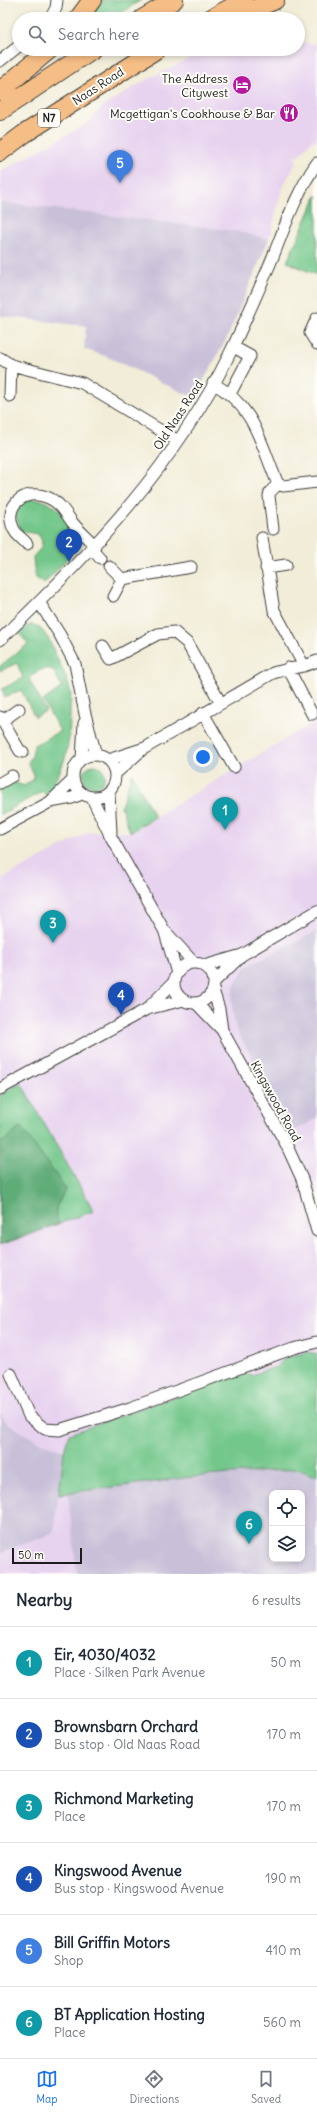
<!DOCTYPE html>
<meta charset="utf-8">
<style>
body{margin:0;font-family:Delius,sans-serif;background:#f6f6f7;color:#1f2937}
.controls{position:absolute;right:12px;bottom:12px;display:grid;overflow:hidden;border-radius:8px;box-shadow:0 2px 6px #0003}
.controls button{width:36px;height:36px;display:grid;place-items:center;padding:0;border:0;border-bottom:1px solid #e0e1e3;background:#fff;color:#1f2937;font:20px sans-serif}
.scale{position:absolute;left:12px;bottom:10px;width:70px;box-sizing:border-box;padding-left:4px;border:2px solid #1c1c1c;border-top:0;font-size:11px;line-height:14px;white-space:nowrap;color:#1c1c1c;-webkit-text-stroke:3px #fdfcf7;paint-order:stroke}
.you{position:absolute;left:203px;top:757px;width:14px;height:14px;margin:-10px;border:3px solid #fff;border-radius:50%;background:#1a73e8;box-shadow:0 0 0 6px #1a73e833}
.badge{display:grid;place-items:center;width:26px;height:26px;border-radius:50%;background:#1a73e8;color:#fff;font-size:13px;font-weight:700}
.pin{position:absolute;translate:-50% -33px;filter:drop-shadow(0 1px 2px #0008)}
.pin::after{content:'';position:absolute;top:21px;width:14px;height:12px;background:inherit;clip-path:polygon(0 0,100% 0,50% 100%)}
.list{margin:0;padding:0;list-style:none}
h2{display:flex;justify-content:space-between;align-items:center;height:52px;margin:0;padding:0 16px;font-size:17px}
h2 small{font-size:13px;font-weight:400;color:#747a83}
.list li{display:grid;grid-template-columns:26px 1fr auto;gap:12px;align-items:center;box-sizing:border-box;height:72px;padding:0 16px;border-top:1px solid #e0e1e3}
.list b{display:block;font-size:15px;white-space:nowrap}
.list p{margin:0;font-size:13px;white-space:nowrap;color:#747a83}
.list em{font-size:13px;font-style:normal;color:#747a83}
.icon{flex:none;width:22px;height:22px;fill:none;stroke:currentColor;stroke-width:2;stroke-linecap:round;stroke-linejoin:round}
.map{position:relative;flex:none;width:317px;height:1574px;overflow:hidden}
.search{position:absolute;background:#fff;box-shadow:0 2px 6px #0003;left:12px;right:12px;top:12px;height:44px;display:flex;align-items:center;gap:10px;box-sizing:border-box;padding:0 14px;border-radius:22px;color:#747a83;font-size:15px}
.sheet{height:484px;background:#fff}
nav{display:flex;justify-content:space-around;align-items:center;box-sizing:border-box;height:56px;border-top:1px solid #e0e1e3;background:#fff;font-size:11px;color:#747a83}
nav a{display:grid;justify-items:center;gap:2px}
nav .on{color:#1a73e8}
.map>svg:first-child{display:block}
.built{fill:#e7d2ef;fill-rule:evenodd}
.industrial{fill:#c8bfd8;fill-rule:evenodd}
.green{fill:#73c78b;stroke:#487254}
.forest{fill:#5eac77;stroke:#3d644a}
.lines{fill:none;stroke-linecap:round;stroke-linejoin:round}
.minor-casing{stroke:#3c3b38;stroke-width:13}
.trunk-casing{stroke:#3c3b38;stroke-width:20}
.minor{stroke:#fff;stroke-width:11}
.trunk{stroke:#f6be87;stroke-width:18}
.labels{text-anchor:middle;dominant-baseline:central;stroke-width:4;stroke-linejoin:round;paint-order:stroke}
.shield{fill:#fdfcf7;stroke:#605f5e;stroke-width:1}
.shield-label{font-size:11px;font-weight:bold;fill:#1c1c1c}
.poi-label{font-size:12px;fill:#1c1c1c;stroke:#fdfcf7;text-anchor:end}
.street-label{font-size:12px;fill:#1c1c1c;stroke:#fdfcf7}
</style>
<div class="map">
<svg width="317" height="1574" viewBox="0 0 317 1574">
<rect width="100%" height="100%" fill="#fdfcf7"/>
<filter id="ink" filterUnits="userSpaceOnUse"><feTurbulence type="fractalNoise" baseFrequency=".025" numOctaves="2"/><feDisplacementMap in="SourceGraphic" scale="8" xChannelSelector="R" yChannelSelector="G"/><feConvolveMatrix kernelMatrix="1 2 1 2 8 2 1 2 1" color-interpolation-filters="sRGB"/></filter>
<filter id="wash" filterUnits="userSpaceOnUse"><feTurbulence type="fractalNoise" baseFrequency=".012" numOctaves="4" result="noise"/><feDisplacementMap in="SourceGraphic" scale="16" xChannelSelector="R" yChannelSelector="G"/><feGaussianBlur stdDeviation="0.9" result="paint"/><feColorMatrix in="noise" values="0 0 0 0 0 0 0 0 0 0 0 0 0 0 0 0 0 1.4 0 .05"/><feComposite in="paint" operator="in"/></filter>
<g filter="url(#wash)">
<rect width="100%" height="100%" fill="#f2edd8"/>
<path class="built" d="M298 41 317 45V141L313 140 297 157 289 153 297 160 282 189 269 239 236 231 0 202V172L88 123 102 107 144 81 209 49H298Z
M317 720V1574H0V880L89 832H130ZM272 1493H302V1559H272Z"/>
<path class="industrial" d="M0 202 236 231 269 239 228 336 194 398 108 357 84 349 86 326 0 316Z
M317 931V1118L294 1131 236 1029 231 1003 234 986 246 966Z
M0 1413 6 1422 23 1433 41 1443 64 1451 54 1533 0 1553Z
M296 1469 317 1476V1574H77L68 1494 191 1477ZM272 1493H302V1559H272Z"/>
<path class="green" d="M99 0H141L112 19H87Z
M317 195V275L287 262Z
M26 499 42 500 57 508 84 541 44 584 35 577 33 557 41 548 42 541 38 534 21 531 16 517V508Z
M31 624C43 626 50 641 54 651 59 663 67 677 70 690 72 697 70 705 70 712 70 738 68 760 54 782L56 789 47 797 43 791 0 815V790L14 782 24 786 35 778 28 762 32 756 34 745 60 731 43 701 62 687 53 670C45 666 35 672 29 679L46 711 35 717 21 690 5 697 2 689 23 678 17 663 0 671V666L28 644 20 634V631Z
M83 776a11 11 0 1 1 22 0a11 11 0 1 1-22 0Z
M132 774 155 817 130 832 121 806Z
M21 1083 94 1211 0 1245V1095Z
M309 1352 317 1354V1476L296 1469 191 1477 59 1494 64 1451 69 1434 243 1372 251 1375 276 1367 286 1357Z"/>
<path class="forest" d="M21 1127 66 1189 56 1207 58 1224 0 1245V1144Z"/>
</g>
<g filter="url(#ink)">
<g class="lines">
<defs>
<path id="minor" d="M50 19 56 8 57 0
M0 61 19 46
M317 318 310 333 317 344
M0 358 11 365 82 383 178 441
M213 383C257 409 259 441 278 484L283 486 317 482
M230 394 250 356 239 350
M10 396 11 365
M273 529 269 496 270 492 278 484
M262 538 274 610 304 666
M27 544C24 540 19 537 16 533 0 509 23 486 49 498 60 503 65 512 72 522 78 530 88 538 95 546
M92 549 100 558
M109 566 122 579
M266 568 286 565
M113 596 122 579 191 567
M39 602 60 635 75 664 85 714 96 755
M0 640C89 555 176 465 230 353 244 324 257 294 270 264 284 230 295 194 317 163
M103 646 111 659 158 634 174 632 187 643 220 702
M288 668 312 714
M203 713 234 767
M0 717 20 751 23 752
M2 721 19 709
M73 776a21 21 0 1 1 42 0a21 21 0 1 1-42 0Z
M82 759 84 723
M108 760 145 748 273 673C288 668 304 668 317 661
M115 774 143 749
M0 783 12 776
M109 792 111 833
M92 798 111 837 164 930 194 963
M50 802 73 780
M0 829 50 802 72 798 82 794
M165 933 177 973
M174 983a20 20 0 1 1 40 0a20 20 0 1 1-40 0Z
M204 966 242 955 317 911
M214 982 240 957
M213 990 219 1009 222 1030
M196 1003 222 1030 286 1144 302 1179 317 1231
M147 1009 174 982
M0 1089 147 1009 184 1000
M11 1374 29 1416 45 1429 59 1430 130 1408 294 1348 317 1342"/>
<path id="trunk" d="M78 19 92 0
M142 19 174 0
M210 19 243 1
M232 19 275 0
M0 91 50 49
M0 111 93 49
M0 152 24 134 157 49"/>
</defs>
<use href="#minor" class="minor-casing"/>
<use href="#trunk" class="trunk-casing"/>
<use href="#minor" class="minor"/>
<use href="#trunk" class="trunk"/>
</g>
</g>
<defs>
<symbol id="hotel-disc" viewBox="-11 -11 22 22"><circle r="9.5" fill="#b5179e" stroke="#fdfcf7"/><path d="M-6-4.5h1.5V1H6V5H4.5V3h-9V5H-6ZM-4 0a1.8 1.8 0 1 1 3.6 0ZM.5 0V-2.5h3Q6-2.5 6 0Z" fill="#fff"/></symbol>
<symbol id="restaurant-disc" viewBox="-11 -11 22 22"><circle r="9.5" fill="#b5179e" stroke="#fdfcf7"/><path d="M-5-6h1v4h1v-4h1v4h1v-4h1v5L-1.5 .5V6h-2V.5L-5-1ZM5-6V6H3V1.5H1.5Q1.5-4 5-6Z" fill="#fff"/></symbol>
</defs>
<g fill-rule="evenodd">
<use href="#hotel-disc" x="231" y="74" width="22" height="22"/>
<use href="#restaurant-disc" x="278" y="102" width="22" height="22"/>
</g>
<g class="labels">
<rect class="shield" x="38" y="109" width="22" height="18" rx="3"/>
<g class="shield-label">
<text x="49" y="118">N7</text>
</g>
<g class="poi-label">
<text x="228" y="78">The Address<tspan x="228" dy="14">Citywest</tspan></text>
<text x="275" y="113">Mcgettigan's Cookhouse &amp; Bar</text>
</g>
<g class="street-label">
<text transform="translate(98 86) rotate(-33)">Naas Road</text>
<text transform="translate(178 415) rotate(-57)">Old Naas Road</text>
<text transform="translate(276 1101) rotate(61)">Kingswood Road</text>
</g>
</g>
</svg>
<div class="controls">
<button><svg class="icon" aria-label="locate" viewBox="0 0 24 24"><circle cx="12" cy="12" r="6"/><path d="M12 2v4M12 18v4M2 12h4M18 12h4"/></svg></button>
<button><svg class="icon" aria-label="layers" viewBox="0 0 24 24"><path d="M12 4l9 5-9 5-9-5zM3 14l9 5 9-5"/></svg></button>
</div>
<div class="scale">50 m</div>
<div class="you"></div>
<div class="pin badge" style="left:225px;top:830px;background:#0f9aa8">1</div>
<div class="pin badge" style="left:69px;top:562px;background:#1a4fb4">2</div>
<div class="pin badge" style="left:53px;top:943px;background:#0f9aa8">3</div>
<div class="pin badge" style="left:121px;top:1015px;background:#1a4fb4">4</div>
<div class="pin badge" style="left:120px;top:183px;background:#3f7fe0">5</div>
<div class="pin badge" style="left:249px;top:1544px;background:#0f9aa8">6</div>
<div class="search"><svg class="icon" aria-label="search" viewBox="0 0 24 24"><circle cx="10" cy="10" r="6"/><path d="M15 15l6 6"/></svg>Search here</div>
</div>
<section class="sheet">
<h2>Nearby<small>6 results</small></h2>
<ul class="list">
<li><span class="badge" style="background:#0f9aa8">1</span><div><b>Eir, 4030/4032</b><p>Place · Silken Park Avenue</p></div><em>50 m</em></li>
<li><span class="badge" style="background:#1a4fb4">2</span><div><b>Brownsbarn Orchard</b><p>Bus stop · Old Naas Road</p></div><em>170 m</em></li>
<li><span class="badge" style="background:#0f9aa8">3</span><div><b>Richmond Marketing</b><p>Place</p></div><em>170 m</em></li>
<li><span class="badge" style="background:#1a4fb4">4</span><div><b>Kingswood Avenue</b><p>Bus stop · Kingswood Avenue</p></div><em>190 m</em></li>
<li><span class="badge" style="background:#3f7fe0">5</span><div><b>Bill Griffin Motors</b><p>Shop</p></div><em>410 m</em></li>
<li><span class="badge" style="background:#0f9aa8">6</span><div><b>BT Application Hosting</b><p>Place</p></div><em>560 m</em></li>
</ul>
</section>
<nav>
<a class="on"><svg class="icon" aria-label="map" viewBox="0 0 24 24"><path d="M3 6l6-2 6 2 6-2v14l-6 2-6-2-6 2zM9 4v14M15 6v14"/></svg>Map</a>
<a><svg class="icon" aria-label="directions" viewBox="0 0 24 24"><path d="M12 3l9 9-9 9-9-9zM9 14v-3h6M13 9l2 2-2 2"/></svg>Directions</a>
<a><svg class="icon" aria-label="saved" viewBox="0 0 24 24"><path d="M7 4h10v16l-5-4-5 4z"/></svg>Saved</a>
</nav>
